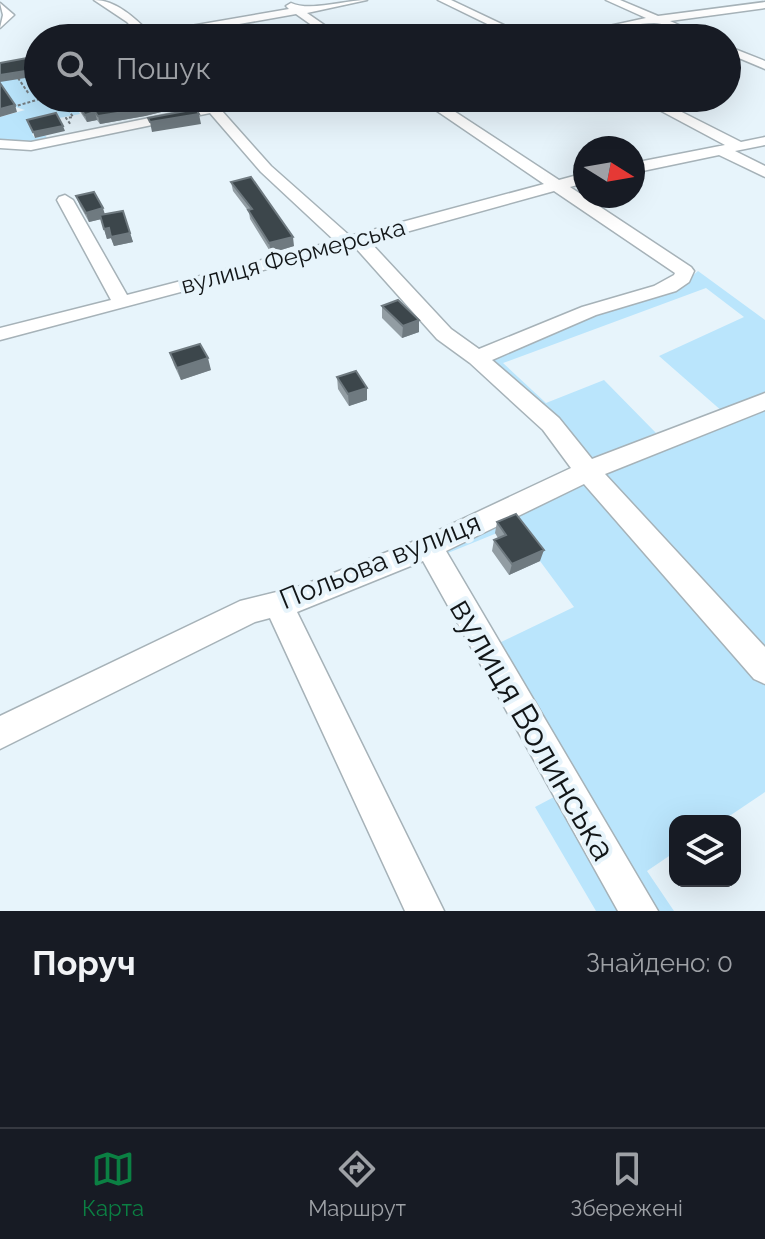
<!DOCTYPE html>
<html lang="uk">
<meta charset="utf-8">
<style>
body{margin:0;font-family:Raleway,sans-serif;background:#242831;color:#f1f3f6}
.controls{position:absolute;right:24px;bottom:24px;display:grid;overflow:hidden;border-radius:16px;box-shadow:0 8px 32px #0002}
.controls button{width:72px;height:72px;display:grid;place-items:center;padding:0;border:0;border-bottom:2px solid #363941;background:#171b24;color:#f1f3f6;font:40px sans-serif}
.compass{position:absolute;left:573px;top:136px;width:72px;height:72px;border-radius:50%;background:#171b24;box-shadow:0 8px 32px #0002;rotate:101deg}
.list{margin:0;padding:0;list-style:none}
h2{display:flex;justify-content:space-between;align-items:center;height:104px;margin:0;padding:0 32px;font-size:34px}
h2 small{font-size:26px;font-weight:400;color:#9ea1a6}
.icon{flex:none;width:44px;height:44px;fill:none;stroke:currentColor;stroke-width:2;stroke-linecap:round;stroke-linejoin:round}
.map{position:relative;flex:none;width:765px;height:911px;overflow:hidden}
.search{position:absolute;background:#171b24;box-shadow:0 8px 32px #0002;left:24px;right:24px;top:24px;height:88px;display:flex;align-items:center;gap:20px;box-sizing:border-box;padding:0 28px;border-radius:44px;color:#9ea1a6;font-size:30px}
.sheet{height:216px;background:#171b24}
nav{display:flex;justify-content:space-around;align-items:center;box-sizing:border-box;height:112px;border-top:2px solid #363941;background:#171b24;font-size:22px;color:#9ea1a6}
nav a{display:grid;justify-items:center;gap:4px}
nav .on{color:#0b8043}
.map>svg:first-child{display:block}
.green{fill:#bae5fc;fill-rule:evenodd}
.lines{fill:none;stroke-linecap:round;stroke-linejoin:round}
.minor-casing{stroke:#a6b2b8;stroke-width:3}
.path{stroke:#757d82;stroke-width:2;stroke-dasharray:3 2;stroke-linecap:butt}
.minor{fill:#fff;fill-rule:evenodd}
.wall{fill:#929da3}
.shaded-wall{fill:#6f7a80}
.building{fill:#3c464b;stroke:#6f7a80;stroke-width:2}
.labels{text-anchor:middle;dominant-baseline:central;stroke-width:8;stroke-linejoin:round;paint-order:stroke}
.far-street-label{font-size:24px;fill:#121618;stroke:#e7f4fb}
.street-label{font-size:28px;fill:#121618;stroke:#e7f4fb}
.near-street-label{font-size:34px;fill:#121618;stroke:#e7f4fb}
</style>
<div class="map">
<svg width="765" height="911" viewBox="0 0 765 911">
<rect width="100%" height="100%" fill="#e7f4fb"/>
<path class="green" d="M38 74V98H141L78 110 80 114 59 118 32 134 35 138 45 135 49 141 24 145 0 142V117L25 110 0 102V81Z
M698 271 765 320V392L723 412 659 356 744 317 706 288 503 363 546 403 604 380 656 433 590 460 488 359 691 277Z
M765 399V665L656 542 596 463Z
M587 482 765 676V792L722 821H675V852L647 871 674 911H633L429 544ZM514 526 574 607 499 643 443 555Z
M554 797 622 911H596L535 807Z"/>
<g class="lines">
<defs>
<path id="minor" d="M94 0C116 0 135 18 150 33L289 9 286 6 291 3C311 12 344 0 367 0L307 13 343 38H330L296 14 161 38H136L139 35 127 22Z
M438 0H451L531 38H516Z
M606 0H620L658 16 765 2V8L670 21 708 38C687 38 671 23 654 23 624 23 589 38 554 38L646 18Z
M0 3 14 15 0 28 3 15Z
M727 46 765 61V69L727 53Z
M200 98H210L216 104 246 98H272L222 111 271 166 350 236 544 184 418 98H434L559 180 585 173V183L570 187 691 267 694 271 689 282 676 291 596 315 492 360 559 418 592 459 765 393V410L605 474 765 647V684L754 679 584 484 446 551 658 911H618L423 561 297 612 444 911H405L270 618 255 622 0 749V716L240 601 301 586 420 539 571 468 543 430 470 363 437 339 354 246 0 340V328L111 300 57 200 59 197 65 195 73 200 127 295 335 241 261 172 210 113 31 150 0 148V140L31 142 204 107ZM554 191 675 273 674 275 654 286 582 307 479 349 451 329 370 242Z
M637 98H654L741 142 765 137V145L735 151 765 166V177L719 155 633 173V163L725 145Z"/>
</defs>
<use href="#minor" class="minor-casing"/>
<path class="path" d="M18 78 29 94
M63 101 73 117 66 118 71 125
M13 107 40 99"/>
<use href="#minor" class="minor"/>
</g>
<path class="wall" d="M93 98H197L198 103 145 116 100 124 97 120 87 122 79 110 76 103Z
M231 182 294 246 271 253 250 219 249 212 233 191Z
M76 196 105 214 123 211 133 242 114 246 111 238 107 239 101 219 89 222 80 206Z
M382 306 419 332 402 338 382 318Z
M170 353 211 370 181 380 174 365Z
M337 377 367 388V400L349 406 338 389Z
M497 522 540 561 509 575 492 551 494 540 498 538 495 533Z"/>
<path class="shaded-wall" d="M38 69V76L0 82V75Z
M188 98H197L198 103 145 116 100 124 98 116Z
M15 105 17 112 0 117V109Z
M95 112 97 120 87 122 85 115Z
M199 114 201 124 152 132 150 122Z
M63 126 65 131 35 138 33 132Z
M103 208 106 218 89 222 86 213Z
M109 228 130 233 133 242 114 246 111 238 107 239 104 229Z
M293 237 294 246 271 253 269 243Z
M419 320V332L402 338 403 326Z
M208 358 211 370 181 380 177 368Z
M367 388V400L349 406 348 394Z
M544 550 540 561 509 575 512 564Z"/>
<path class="building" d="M38 56V69L0 75V63Z
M0 83 15 105 0 109Z
M93 98H188L143 109 98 116 95 112 85 115 76 103Z
M196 109 199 114 150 122 148 118Z
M56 113 63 126 33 132 27 120Z
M251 177 293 237 269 243 248 210 252 209 231 182Z
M94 192 103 208 86 213 76 196Z
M123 211 130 233 111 237 109 228 104 229 100 215Z
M398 300 419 320 403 326 382 306Z
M200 344 208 358 177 368 170 353Z
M356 371 367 388 348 394 337 377Z
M516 514 544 550 512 564 494 540 506 535 497 522Z"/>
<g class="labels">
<g class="far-street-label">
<text transform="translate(293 256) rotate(-15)">вулиця Фермерська</text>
</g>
<g class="street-label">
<text transform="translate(380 561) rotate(-22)">Польова вулиця</text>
</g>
<g class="near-street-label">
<text transform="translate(533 729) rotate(60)">вулиця Волинська</text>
</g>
</g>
</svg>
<div class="controls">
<button><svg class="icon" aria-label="layers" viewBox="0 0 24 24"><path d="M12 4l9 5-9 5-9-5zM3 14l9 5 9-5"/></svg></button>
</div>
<svg class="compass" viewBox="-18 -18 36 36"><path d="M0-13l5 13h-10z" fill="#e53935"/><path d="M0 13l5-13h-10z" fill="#9ea1a6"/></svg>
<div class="search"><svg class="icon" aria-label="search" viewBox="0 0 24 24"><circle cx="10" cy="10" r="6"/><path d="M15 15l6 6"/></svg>Пошук</div>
</div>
<section class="sheet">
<h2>Поруч<small>Знайдено: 0</small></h2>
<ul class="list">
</ul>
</section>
<nav>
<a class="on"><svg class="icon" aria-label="map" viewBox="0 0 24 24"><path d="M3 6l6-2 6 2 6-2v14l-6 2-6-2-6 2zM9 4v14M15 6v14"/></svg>Карта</a>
<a><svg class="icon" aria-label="directions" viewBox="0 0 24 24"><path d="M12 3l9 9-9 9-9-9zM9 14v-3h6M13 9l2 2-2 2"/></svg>Маршрут</a>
<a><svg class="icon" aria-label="saved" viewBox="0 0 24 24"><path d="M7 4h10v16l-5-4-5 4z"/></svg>Збережені</a>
</nav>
